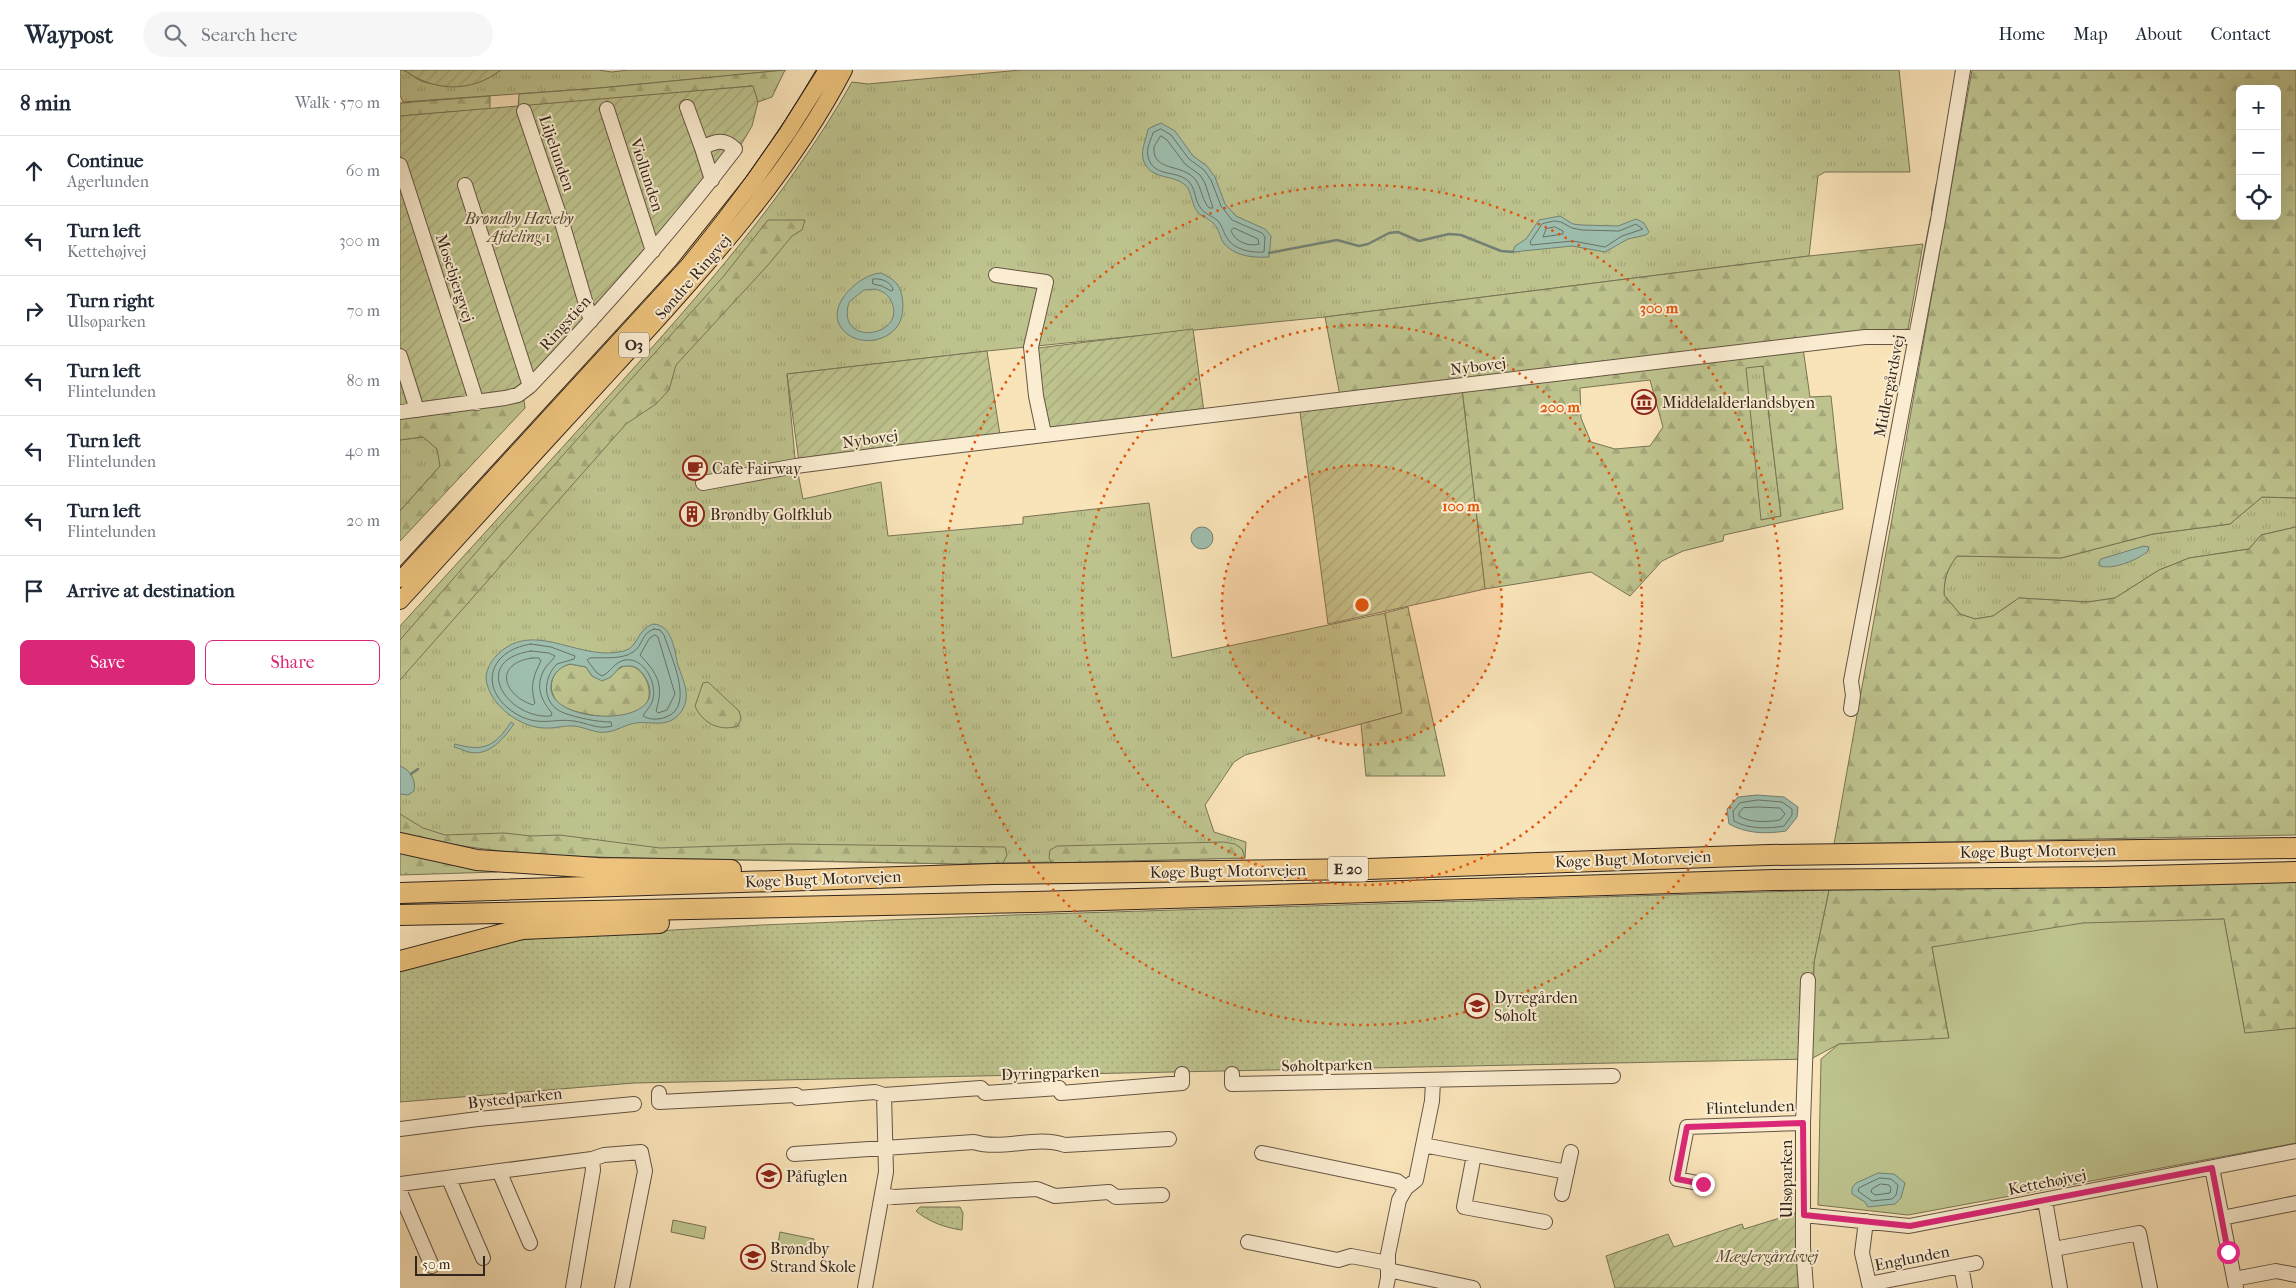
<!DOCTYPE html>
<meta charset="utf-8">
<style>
body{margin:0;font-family:"IM FELL French Canon",serif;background:#f6f6f7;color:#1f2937}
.controls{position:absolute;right:15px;top:15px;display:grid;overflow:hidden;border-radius:8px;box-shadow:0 5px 20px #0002}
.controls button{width:45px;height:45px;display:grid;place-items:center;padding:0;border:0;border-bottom:1px solid #e0e1e3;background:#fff;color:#1f2937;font:25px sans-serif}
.scale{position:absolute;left:15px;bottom:12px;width:70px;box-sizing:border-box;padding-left:5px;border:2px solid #33261e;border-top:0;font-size:14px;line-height:18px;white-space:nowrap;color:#33261e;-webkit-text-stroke:4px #fbedd1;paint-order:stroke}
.stop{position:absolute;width:15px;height:15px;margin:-11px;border:4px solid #db2777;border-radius:50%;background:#fff}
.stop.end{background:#db2777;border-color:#fff;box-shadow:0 1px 5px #0008}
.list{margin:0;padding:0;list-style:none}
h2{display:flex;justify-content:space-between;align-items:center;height:65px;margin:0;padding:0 20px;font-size:21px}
h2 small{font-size:16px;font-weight:400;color:#747a83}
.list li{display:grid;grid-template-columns:32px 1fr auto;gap:15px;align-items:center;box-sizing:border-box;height:70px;padding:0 20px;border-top:1px solid #e0e1e3}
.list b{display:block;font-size:19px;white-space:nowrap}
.list p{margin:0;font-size:16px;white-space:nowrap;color:#747a83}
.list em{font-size:16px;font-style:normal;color:#747a83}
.actions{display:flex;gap:10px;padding:15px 20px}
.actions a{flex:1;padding:11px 0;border:1px solid #db2777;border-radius:8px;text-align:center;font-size:18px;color:#db2777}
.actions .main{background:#db2777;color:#fff}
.icon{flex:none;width:28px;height:28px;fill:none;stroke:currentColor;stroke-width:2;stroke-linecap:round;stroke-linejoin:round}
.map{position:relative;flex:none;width:1896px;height:1218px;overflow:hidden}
header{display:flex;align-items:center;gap:30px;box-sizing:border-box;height:70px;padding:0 25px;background:#fff;border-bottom:1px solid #e0e1e3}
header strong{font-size:24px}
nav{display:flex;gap:28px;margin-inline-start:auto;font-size:18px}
.search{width:350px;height:45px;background:#f6f6f7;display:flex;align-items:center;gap:12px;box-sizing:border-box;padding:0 18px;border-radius:28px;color:#747a83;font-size:19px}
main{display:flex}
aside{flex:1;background:#fff}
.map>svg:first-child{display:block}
.grass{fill:url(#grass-tufts);stroke:#787456}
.forest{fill:url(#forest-firs);stroke:#787456;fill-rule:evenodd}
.park{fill:url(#park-dots);stroke:#787456}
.garden{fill:url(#garden-furrows);stroke:#787456}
.pitch{fill:#bec38e;stroke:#787456}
.water{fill:#9ebeae;stroke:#738174;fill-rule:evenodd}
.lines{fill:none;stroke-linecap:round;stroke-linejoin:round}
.shore{stroke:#687266;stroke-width:1}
.stream{stroke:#738174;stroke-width:2.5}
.minor-casing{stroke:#645544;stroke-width:16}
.major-casing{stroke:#33261e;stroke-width:18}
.highway-casing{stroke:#33261e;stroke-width:22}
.minor{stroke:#fbedd1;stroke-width:14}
.major{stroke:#ecc27c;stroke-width:16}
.highway{stroke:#ecc27c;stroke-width:20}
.tram{stroke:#33261e;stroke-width:1}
.route{stroke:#db2777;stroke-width:6}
.ring{fill:none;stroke:#df560d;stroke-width:2.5;stroke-dasharray:2.5 5}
.labels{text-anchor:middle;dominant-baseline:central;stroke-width:4;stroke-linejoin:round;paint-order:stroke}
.shield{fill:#fbedd1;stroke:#6f6254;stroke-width:1}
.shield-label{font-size:15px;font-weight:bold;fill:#33261e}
.street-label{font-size:16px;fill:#33261e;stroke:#fbedd1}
.park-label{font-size:16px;font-style:italic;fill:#564d3a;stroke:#fbedd1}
.poi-label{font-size:16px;fill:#33261e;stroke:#fbedd1;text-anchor:start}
.centre{fill:#df560d;stroke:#fbedd1;stroke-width:2.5}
.ring-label{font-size:15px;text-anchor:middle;font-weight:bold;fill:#df560d;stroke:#fbedd1;stroke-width:4;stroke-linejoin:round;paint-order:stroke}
</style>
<header>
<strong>Waypost</strong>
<div class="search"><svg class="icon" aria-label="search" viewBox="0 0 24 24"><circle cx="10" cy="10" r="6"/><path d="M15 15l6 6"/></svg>Search here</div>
<nav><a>Home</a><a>Map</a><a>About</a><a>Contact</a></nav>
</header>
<main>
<aside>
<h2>8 min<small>Walk · 570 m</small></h2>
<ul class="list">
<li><svg class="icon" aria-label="ahead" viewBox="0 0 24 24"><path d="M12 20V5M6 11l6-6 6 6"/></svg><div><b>Continue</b><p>Agerlunden</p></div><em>60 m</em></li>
<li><svg class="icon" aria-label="left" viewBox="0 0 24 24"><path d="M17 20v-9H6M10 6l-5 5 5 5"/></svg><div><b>Turn left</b><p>Kettehøjvej</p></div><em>300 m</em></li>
<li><svg class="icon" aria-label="right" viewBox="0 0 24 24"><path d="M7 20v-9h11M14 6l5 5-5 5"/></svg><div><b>Turn right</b><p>Ulsøparken</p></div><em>70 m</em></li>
<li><svg class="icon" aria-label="left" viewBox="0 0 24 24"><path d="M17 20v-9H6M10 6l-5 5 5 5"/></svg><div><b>Turn left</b><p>Flintelunden</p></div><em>80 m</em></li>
<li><svg class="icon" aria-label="left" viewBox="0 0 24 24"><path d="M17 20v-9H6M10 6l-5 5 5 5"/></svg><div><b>Turn left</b><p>Flintelunden</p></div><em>40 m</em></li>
<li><svg class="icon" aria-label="left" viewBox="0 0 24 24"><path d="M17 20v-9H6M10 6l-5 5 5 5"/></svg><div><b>Turn left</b><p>Flintelunden</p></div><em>20 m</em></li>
<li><svg class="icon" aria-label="arrive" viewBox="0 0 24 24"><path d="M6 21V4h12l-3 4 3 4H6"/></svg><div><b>Arrive at destination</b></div></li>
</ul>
<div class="actions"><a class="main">Save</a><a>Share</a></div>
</aside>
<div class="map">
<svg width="1896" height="1218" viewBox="0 0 1896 1218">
<defs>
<pattern id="grass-tufts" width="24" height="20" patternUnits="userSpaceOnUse" patternTransform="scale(1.25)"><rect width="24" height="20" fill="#bec38e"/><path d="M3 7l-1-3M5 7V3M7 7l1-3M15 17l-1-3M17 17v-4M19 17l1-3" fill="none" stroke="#a4a77a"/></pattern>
<pattern id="forest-firs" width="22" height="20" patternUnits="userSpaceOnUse" patternTransform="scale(1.25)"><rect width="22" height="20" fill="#bec38e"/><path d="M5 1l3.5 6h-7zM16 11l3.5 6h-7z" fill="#a4a77a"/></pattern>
<pattern id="park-dots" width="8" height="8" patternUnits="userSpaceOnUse" patternTransform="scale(1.25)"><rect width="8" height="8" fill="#bec38e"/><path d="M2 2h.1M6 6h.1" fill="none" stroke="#a4a77a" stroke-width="1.8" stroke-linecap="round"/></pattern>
<pattern id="garden-furrows" width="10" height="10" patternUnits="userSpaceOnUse" patternTransform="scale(1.25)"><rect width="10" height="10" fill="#bec38e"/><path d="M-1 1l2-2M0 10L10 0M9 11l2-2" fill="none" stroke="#a4a77a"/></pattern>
</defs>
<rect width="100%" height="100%" fill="#f9e3b8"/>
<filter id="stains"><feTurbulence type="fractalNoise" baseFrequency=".004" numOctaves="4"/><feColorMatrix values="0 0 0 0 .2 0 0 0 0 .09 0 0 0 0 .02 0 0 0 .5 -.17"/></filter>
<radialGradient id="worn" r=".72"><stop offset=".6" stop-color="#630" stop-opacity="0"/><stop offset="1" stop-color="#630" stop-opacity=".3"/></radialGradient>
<path class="grass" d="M0 0C9 0 15 10 24 12 53 19 77 17 101 0H198L212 2 228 0H386L200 18 3 32 0 25Z
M621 0H1499L1510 102H1425L1418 106 1409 186 925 247 587 281 387 304 395 388 403 429 481 412 488 466 623 454V447L749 433 772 588 985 543 1002 643 845 685 834 692 805 735 814 762 846 772 845 788 559 794 223 788 117 781 0 763V556C72 477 144 398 215 319 302 222 388 125 452 12L468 14Z
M1363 296 1381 446 1360 450 1345 297Z
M23 367 38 379 40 396 0 441V370Z
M1862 427 1896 428V457L1861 465 1849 479 1789 488 1772 495 1759 500 1715 528 1688 532 1619 528 1593 546 1575 549 1560 544 1544 525C1544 509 1547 499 1557 486L1661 488 1753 464 1830 454Z"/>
<path class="forest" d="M385 0 372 27 358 32 352 16 118 37 119 24 200 18Z
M1572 0H1896V428L1862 427 1830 454 1753 464 1661 488 1557 486C1547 499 1544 509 1544 525L1560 544 1575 549 1593 546 1619 528 1688 532 1715 528 1759 500 1772 495 1789 488 1849 479 1861 465 1896 457V765L1434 774ZM1840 19H1877V146H1840Z
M90 26V39L0 46V33Z
M368 150H405L402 160 392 166 368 195 276 295 269 320 256 334 226 354 0 610V570L93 463 323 207Z
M1523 174 1508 259 1402 271 1410 327 1431 326 1443 439 1324 465 1323 471 1283 481 1262 491 1230 526 1191 502 1085 519 1062 319 940 326 925 247 1409 186ZM1363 296 1381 446 1361 450 1346 298ZM1250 310 1263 357 1250 376 1215 379 1191 372 1181 348 1180 318Z
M124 330 125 338 0 471V441L40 396 37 379 23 367 0 370V346Z
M1008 537 1045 706H966L961 654 1002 643 985 543Z
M170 594 186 597 192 606 211 607C232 576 260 617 245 636 238 644 219 646 209 647 199 647 172 642 164 637 144 625 149 599 170 594Z
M308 612 339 641 341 648 338 656C320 662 302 653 295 636L303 613Z
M0 744 23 758 45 765 104 763 131 766 160 765 260 778 389 774 605 777 607 785 603 793 559 794C467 792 375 790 283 789 191 787 89 787 0 763Z
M824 772 835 774 842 779 845 788 652 793 649 788 650 780 657 776Z
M0 783 97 802 0 805Z
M1896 812V958L1845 964 1824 849 1532 877 1549 969 1439 974 1411 989 1414 892 1429 820 1677 814Z"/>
<path class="park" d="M1429 820 1414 892 1411 989 234 1013 0 1032V897L108 871 166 866 362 855 613 845Z
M520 1137H560L563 1143 562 1160C546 1158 529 1152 516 1141Z"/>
<path class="garden" d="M4 0H101C71 23 34 22 4 0Z
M353 16 358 32 352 56 339 78 259 179 124 330 0 346V46Z
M793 259 804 342 646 363 638 278Z
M587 281 600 365 399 392 387 304Z
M1062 319 1085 519 928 554 900 342Z
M1396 1143 1399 1218H1215L1206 1186 1268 1164 1274 1177 1342 1154 1344 1159Z"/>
<path class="pitch" d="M1824 849 1845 963 1896 958V1073L1508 1145 1418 1135 1421 989 1439 974 1549 968 1532 877 1683 853Z
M273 1150 306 1157 304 1169 271 1162Z
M380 1162 414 1169 412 1185 377 1179Z"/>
<path class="water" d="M761 53 775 61 793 86 807 96 815 107 825 134 836 146 865 159 871 166 869 187C853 188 833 186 823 172 819 165 819 158 812 152 806 147 799 146 795 138 791 130 791 119 784 114 772 105 755 109 746 96 738 82 746 73 748 59Z
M1160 146 1173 154 1182 155 1218 156 1236 149 1244 153 1249 162 1246 165 1228 169 1205 182 1172 176 1113 182 1115 176 1126 169 1139 150Z
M481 203C487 206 493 209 497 214 505 225 505 248 496 258 482 275 451 275 440 256 427 234 460 204 481 203ZM475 219C483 221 489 225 492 233 506 267 435 278 449 232L464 220Z
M791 468a11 11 0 1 1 22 0a11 11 0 1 1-22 0Z
M1744 476 1749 477 1748 481C1738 490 1713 500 1700 496L1699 492 1701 489Z
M253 554C273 555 274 580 278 595 283 611 292 626 281 642 268 659 253 651 236 653 226 654 217 661 207 662 195 664 186 657 174 656 164 655 154 659 144 658 120 657 93 637 87 614 83 601 93 587 104 579 139 553 182 592 224 581 239 577 236 560 253 554ZM170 594 186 597 192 606 202 611 211 607 220 597C230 595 236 595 243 604 281 658 154 657 151 619 150 606 159 597 170 594Z
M111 652 114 654C104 668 89 687 69 682 64 681 59 678 54 677L55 674C83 682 95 677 111 652Z
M0 696C11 700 16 711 14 721L8 725 0 724Z
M1357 725 1384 727 1398 737 1397 747 1386 761C1367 764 1347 764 1329 754L1327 739 1338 727Z
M1478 1103 1494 1104 1505 1113 1501 1128 1495 1134 1468 1137 1465 1132 1452 1124V1118L1456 1113Z"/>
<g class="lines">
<path class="shore" d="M761 59 771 65 789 89 804 100 811 110 821 136 832 150 862 163 865 167 864 182C852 183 834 180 827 168 823 162 823 157 818 151 813 146 804 144 800 137 794 129 796 117 787 110 776 101 757 106 750 92 744 81 750 73 753 63Z
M761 66 767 70 785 94 800 105 805 113 813 138H809C800 128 802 111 789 104 775 95 752 99 754 77Z
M1154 151 1161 152 1172 158 1182 160 1219 161 1236 154 1243 159 1222 166 1205 177 1173 171 1131 175 1130 172 1142 154Z
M1155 157 1163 161V164L1143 167 1146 159Z
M834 158 858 169 859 174C849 177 835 172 831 161Z
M473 209C481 208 492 212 493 220L491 221 482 216 473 214Z
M254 559 260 560 264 565C270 585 296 637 266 647 258 650 250 650 243 646 246 640 251 637 253 629 257 613 244 587 225 590 214 592 211 602 202 606L197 603 187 590 190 588C203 587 222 590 233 582 243 576 241 563 254 559Z
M255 565 258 567 275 624 267 640 258 643 256 641C264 615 258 604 240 585L249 569Z
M131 574 151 577 175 586 174 589 157 594C142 609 142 635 164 643 178 648 197 652 211 652L212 656C198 660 188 653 174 651 153 648 141 657 118 645 78 622 86 581 131 574Z
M131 581 149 583 155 586C153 590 148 594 145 598 135 615 140 629 152 643L151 646C108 650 68 591 131 581Z
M132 588H139L141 591C133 606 130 617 135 633L133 635C103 625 93 594 132 588Z
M1358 730 1382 732 1392 739V745L1384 756C1368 759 1348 759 1334 751L1333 741 1340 733Z
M1358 737 1380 738 1385 744 1380 750C1369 752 1349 753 1339 746V743L1343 738Z
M1480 1108 1491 1109 1498 1115 1496 1125 1492 1129 1472 1131 1458 1121 1459 1118Z
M1481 1114 1489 1115 1491 1118 1490 1123 1475 1125 1471 1122 1472 1119Z"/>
<path class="stream" d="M1539 104 1540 95
M1532 140 1537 114
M869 183 937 170 959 176 968 174 989 163 998 162 1019 171 1049 164 1061 165 1101 181 1113 182
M1522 196 1531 149
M11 704 18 699"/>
<defs>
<path id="minor" d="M287 37 302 78
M207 39 253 181
M124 41 163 156 191 251
M0 95 77 333
M65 115 130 316
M596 205 646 212 631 277 636 326 644 364
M0 286 17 340
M0 342 105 328 118 325 130 316C202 240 272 162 335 79 324 68 315 71 302 78L312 110
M303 413 396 396 503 382 1465 267H1516
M1451 639 1453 625 1451 611 1538 150 1563 0
M832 1004V1014L1213 1006
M259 1023V1032L396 1025 398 1028 475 1022 484 1025 581 1018 585 1023 659 1018 661 1023 782 1013V1004
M0 1059 78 1049 234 1034
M1023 1075 1167 1102
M862 1083 997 1111 1006 1118
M394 1084 574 1072C603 1081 635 1065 665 1075L769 1069
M1074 1085 1064 1137 1145 1152
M1812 1098 1836 1218
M99 1101 130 1173
M49 1109 83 1188
M0 1114 192 1089 204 1085 241 1082 245 1101 222 1218
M1303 1114 1277 1109 1287 1057 1403 1053
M0 1122 32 1196
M1162 1124 1171 1082
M483 1125 494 1127 637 1119 655 1126 709 1122 716 1127 762 1125
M1645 1130 1660 1218
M1404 1145 1509 1156 1896 1081
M1822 1148 1896 1133
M1466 1151 1462 1183 1470 1218
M848 1172 938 1190 951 1186 988 1193
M1654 1179 1739 1163 1750 1218
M1561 1196 1565 1218
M988 1200 1073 1218
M1834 1209 1876 1201 1896 1205
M1469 1214 1576 1193
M173 1218 193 1100 192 1089
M465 1218 486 1102 484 1025
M986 1218 988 1208V1184L999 1130 1006 1118 1016 1110 1032 1031 1033 1011
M1406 1218 1403 1177V1053L1408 910"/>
<path id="major" d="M0 509 283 200 353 112 388 62 427 0
M0 531C72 452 143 374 215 296 299 204 386 111 444 0"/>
<path id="highway" d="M0 773 77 790 198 798 331 800
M0 823 593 804 968 799 1369 785 1896 778
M0 845 634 832 1373 810 1706 807 1896 802
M0 891 122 859 259 853"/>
</defs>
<use href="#minor" class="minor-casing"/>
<use href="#major" class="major-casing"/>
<use href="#highway" class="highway-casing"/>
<use href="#minor" class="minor"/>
<use href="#major" class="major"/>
<use href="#highway" class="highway"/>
<path class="tram" d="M0 498 282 190C331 130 377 67 416 0"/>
</g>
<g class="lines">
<path class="route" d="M1303 1114 1277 1109 1287 1057 1403 1053 1404 1145 1510 1156 1812 1098 1828 1182"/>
</g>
<circle cx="962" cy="535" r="140" fill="#df560d" fill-opacity=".12"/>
<g class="ring">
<circle cx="962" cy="535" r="140"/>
<circle cx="962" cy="535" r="280"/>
<circle cx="962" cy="535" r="420"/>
</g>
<defs>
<symbol id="museum-ring" viewBox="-11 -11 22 22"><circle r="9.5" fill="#fbedd1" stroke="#8f2418" stroke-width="1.5"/><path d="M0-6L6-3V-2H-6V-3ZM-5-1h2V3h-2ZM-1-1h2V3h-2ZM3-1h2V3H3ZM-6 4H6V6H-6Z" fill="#8f2418"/></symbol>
<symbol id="cafe-ring" viewBox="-11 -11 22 22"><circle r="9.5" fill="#fbedd1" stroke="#8f2418" stroke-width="1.5"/><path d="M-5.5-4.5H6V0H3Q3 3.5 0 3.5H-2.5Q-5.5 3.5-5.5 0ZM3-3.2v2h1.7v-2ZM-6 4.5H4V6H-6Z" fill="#8f2418"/></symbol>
<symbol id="building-ring" viewBox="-11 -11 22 22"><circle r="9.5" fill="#fbedd1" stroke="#8f2418" stroke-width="1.5"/><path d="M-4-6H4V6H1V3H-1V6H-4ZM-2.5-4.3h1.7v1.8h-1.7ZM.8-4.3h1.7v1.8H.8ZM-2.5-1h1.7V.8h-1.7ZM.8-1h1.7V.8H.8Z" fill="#8f2418"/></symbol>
<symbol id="school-ring" viewBox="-11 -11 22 22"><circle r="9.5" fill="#fbedd1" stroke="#8f2418" stroke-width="1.5"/><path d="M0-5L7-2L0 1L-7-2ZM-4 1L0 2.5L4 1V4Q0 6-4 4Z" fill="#8f2418"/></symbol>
</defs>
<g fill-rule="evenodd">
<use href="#museum-ring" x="1230" y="318" width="28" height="28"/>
<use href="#cafe-ring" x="281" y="384" width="28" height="28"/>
<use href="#building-ring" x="278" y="430" width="28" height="28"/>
<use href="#school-ring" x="1063" y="922" width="28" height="28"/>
<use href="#school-ring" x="355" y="1092" width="28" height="28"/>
<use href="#school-ring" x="339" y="1173" width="28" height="28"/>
</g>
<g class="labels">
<g class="shield">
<rect x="219" y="262.5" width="30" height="25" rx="4"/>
<rect x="928" y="786.5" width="40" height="25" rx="4"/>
</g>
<g class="shield-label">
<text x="234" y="275">O3</text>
<text x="948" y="799">E 20</text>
</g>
<g class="street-label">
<text transform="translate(157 83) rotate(71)">Liljelunden</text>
<text transform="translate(247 105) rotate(72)">Viollunden</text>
<text transform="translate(293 207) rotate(-49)">Søndre Ringvej</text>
<text transform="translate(55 208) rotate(72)">Mosebjergvej</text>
<text transform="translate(165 253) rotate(-48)">Ringstien</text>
<text transform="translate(1078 296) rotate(-7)">Nybovej</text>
<text transform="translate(1489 316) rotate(-79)">Midlergårdsvej</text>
<text transform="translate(470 369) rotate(-8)">Nybovej</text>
<text transform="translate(1638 781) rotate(-1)">Køge Bugt Motorvejen</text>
<text transform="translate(1233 789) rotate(-2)">Køge Bugt Motorvejen</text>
<text transform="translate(828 801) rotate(-1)">Køge Bugt Motorvejen</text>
<text transform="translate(423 809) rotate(-2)">Køge Bugt Motorvejen</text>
<text transform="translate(927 995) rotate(-1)">Søholtparken</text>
<text transform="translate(650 1003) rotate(-2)">Dyringparken</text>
<text transform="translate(115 1028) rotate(-6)">Bystedparken</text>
<text transform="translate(1350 1037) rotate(-2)">Flintelunden</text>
<text transform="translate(1386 1109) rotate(-90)">Ulsøparken</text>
<text transform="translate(1647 1112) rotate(-11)">Kettehøjvej</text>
<text transform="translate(1512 1188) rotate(-11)">Englunden</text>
</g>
<g class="park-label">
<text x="119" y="148">Brøndby Haveby<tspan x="119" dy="18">Afdeling 1</tspan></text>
<text x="1367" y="1186">Mæglergårdsvej</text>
</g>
<g class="poi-label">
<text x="1262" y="332">Middelalderlandsbyen</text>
<text x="312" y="398">Cafe Fairway</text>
<text x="310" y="444">Brøndby Golfklub</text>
<text x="1094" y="927">Dyregården<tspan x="1094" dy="18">Søholt</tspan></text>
<text x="386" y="1106">Påfuglen</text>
<text x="370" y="1178">Brøndby<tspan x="370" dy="18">Strand Skole</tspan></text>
</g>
</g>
<circle cx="962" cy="535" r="8" class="centre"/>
<g class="ring-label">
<text x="1259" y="243">300 m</text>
<text x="1160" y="342">200 m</text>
<text x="1061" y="441">100 m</text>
</g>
<rect width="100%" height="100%" filter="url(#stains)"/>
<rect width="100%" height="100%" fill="url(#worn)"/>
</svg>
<div class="controls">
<button>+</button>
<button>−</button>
<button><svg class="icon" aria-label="locate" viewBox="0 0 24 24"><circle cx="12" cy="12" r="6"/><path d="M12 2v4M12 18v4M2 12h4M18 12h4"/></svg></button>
</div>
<div class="scale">50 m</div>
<div class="stop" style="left:1828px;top:1182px"></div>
<div class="stop end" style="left:1303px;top:1114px"></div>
</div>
</main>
